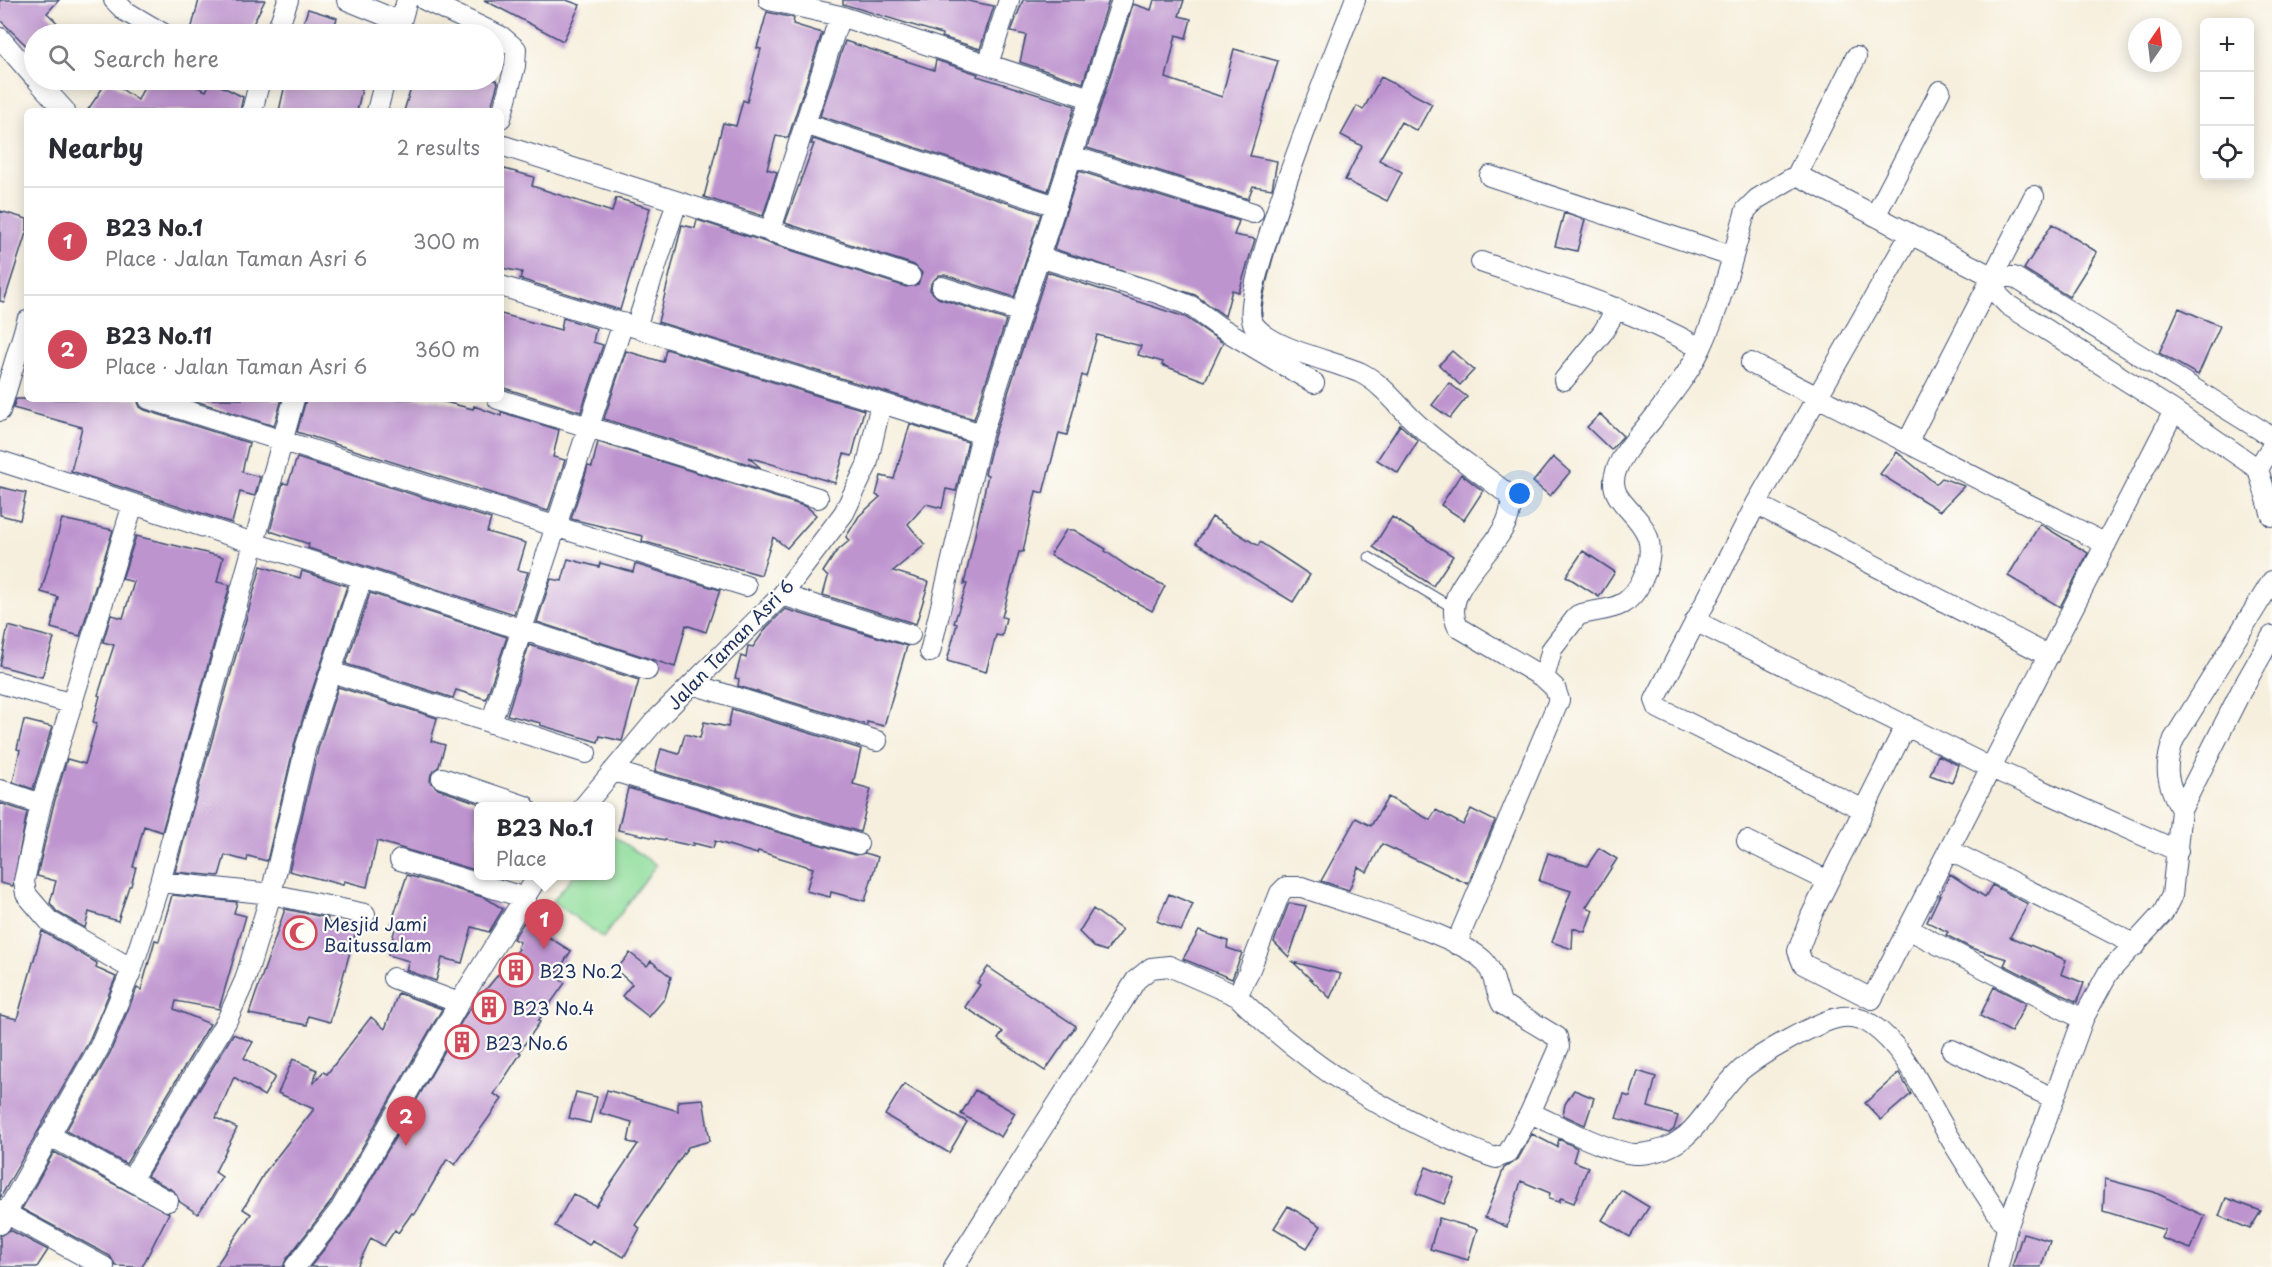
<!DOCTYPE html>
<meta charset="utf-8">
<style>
body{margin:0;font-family:"Playpen Sans",sans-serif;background:#f7f7f7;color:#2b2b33}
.controls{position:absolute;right:18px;top:18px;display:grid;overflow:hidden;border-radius:9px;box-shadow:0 3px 15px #0003}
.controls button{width:54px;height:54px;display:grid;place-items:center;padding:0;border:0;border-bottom:2px solid #e1e1e2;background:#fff;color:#2b2b33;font:30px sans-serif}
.compass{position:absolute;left:2128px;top:18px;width:54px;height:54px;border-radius:50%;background:#fff;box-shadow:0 3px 15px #0003;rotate:14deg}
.you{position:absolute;left:1520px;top:494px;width:21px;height:21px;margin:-15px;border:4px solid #fff;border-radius:50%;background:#1a73e8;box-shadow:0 0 0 9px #1a73e833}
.badge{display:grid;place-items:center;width:39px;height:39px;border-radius:50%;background:#d1495b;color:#fff;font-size:20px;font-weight:700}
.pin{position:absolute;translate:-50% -50px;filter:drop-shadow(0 2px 3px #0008)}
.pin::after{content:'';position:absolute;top:32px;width:21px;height:18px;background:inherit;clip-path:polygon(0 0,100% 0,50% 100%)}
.popup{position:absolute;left:474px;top:802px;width:141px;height:78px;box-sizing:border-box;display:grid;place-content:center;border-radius:9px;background:#fff;filter:drop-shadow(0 2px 4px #0005);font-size:20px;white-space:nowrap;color:#7c7c81}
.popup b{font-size:22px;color:#2b2b33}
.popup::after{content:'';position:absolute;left:50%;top:100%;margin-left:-12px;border:12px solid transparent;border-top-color:#fff}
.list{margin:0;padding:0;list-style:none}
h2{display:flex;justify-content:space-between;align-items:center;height:78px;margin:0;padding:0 24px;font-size:26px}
h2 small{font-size:20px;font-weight:400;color:#7c7c81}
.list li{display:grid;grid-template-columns:39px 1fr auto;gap:18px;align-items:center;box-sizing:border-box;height:108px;padding:0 24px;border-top:2px solid #e1e1e2}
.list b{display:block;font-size:22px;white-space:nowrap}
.list p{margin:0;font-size:20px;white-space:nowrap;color:#7c7c81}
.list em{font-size:20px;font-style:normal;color:#7c7c81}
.icon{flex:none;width:33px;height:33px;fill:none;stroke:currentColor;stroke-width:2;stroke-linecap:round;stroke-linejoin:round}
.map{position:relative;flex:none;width:2272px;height:1267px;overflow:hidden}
.search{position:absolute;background:#fff;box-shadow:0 3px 15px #0003;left:24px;top:24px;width:480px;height:66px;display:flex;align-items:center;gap:15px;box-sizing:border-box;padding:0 21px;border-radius:33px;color:#7c7c81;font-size:22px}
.panel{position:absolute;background:#fff;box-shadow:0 3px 15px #0003;left:24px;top:108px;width:480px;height:294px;border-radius:9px}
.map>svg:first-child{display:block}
.green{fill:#90de9c;stroke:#56867d;stroke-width:1.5}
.building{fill:#be94cf}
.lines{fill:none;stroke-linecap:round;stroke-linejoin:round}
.service-casing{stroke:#3c4c71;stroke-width:11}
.minor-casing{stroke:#3c4c71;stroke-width:22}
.service{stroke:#fff;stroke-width:9}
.minor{stroke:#fff;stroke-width:20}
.labels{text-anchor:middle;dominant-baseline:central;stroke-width:4.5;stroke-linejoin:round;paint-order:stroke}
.street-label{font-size:18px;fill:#1b2f5e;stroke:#fdfcf7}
.poi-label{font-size:18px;fill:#1b2f5e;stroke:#fdfcf7;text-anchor:start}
</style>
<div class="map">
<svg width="2272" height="1267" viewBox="0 0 2272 1267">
<rect width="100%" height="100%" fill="#fdfcf7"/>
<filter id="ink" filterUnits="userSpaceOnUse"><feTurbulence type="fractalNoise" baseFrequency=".0167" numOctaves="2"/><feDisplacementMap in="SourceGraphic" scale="12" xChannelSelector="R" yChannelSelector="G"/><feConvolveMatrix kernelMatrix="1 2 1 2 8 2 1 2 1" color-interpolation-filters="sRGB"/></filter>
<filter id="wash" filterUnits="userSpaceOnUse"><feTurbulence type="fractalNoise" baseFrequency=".008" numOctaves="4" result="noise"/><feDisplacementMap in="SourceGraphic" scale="24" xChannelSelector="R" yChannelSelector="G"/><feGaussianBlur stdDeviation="1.35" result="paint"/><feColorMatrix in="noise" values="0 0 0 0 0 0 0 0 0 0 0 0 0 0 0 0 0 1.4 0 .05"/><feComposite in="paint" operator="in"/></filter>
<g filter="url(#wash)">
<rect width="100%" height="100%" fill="#f6efdd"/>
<path class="green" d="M610 834 656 865 603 938 553 901 573 876H610Z"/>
<g id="blocks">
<path class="building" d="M0 0H59L47 13 69 34H34V53L0 20Z
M199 0H265L248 34H190Z
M484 0H566L580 5 563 41Z
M843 0H963L994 6 980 49 942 37V34L843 4Z
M1023 0H1109L1083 83 1020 62 1026 35 1011 32Z
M1154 0H1184L1179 16 1191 19 1186 38 1176 35 1166 78 1222 97 1234 49 1278 61 1250 156 1277 161 1272 189 1253 186 1248 199 1087 148 1133 4 1151 10Z
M308 9 337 18 332 34H300Z
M767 12 794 18 793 24 822 33 788 138 776 136 767 169 777 172 763 216 704 197 723 123 736 126 743 100 747 102 761 49 757 48Z
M845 41 934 70 936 60 978 74 977 76 1075 106 1048 191 820 116Z
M1381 77 1432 104 1417 131 1401 122 1379 160 1402 172 1387 201 1345 180 1362 146 1341 135 1357 106 1363 110Z
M108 80 138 100 147 80H182L206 91 211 81 243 97 240 111H87Z
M286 80 328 87 330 80H364L357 111H279Z
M418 80H496L498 83 490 111H404L412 85 416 87Z
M813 139 1041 214 1014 297 945 275H939L931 283 930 290 938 298 1006 320 974 419 658 322 682 225 695 228 697 220 906 287 918 284 922 273 914 265 785 223 814 144H811Z
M501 168 534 177 532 186 612 212 616 198 650 208 620 310 520 279 522 272 501 268Z
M1079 171 1239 221 1234 235 1255 239 1239 292 1232 290 1225 316 1195 295 1054 249Z
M0 211 27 219V230L4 302 0 301Z
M1564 213 1585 220 1577 251 1555 246Z
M2052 224 2097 252 2069 297 2024 269Z
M1047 272 1185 317 1223 343 1205 381 1162 365 1163 362 1138 355 1141 346 1097 335 1086 377 1082 375 1067 435 1059 433 1043 493 1036 491 1023 552H1019L1002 617 1006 618 1002 636 996 635 986 672 947 661 957 624 954 623 967 584H964L988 475 985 474 994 437Z
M2179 308 2220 326 2198 375 2159 353Z
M501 314 561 330 563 318 596 328 593 342 603 345 581 412 501 387Z
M666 349 864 410 852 456 844 454 835 483 748 457 761 468 604 419 626 351 663 362Z
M1452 351 1474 370 1460 385 1439 365Z
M1449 383 1467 397 1450 418 1432 405Z
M16 399H137L140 407 145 410 249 443 242 472 260 477 255 496 240 492 232 523 71 471 82 427 13 408Z
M189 399H282L274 426Z
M306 399H433L473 409 474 406 501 416V412L559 430 553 457 565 460 548 511 297 432Z
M1600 414 1623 436 1611 450 1587 427Z
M910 424 968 442 956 491 946 489 942 508 926 504 908 524 925 545 893 571 929 582 916 624 823 595 828 577 823 572 836 552 849 541 846 537 859 516 880 497 876 495 881 476 894 479Z
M1400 425 1418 441 1398 473 1377 460Z
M598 442 807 507 816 515 787 548 773 537 761 575 642 541 643 536 571 519 588 466 592 467Z
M1897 452 1936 484 1942 478 1964 486 1940 511 1880 474Z
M1553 457 1570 472 1550 496 1533 482Z
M297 458 491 519 487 532 526 543 518 570 528 572 514 614 308 548 309 544 270 531 283 483 288 484Z
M1461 474 1483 491 1464 520 1441 505Z
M0 487 26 493 20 520 0 515Z
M1212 517 1258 546 1260 542 1310 575 1293 602 1196 543Z
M1392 517 1453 556 1433 586 1373 547Z
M62 519 113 530 80 636 51 628 58 597 41 592Z
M2040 524 2088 553 2060 607 2008 576Z
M1066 530H1074L1106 549 1105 551 1130 568 1165 586 1152 611 1050 555Z
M136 536 223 557 217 582 230 585 162 832 144 826 133 867H136L131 886H129L118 921 89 912 85 928 57 912 50 903 56 881 37 876 53 807 67 759 85 764 97 723 93 722 100 696 98 695 114 645 103 642 111 615 123 618 134 582 122 579Z
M1583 551 1615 572 1599 597 1566 576Z
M568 559 599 567 600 563 633 572 635 564 720 590 706 632 686 625 675 667 537 622 551 579 562 581Z
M261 566 300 578 302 571 347 586 295 742 267 861 248 856 247 861 225 855 219 876 175 872Z
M370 593 507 637 486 699 456 690 453 698 346 664Z
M785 609 907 646 884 726 867 722V725L738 686 739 679 735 678 741 656 746 658 748 646 753 647 767 627Z
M8 626 54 638 42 677 0 666Z
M529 645 639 680 622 741 600 736 598 742 540 725 541 723 507 715Z
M338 687 437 718 431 741 445 745 439 766 431 774 430 781 438 789 478 803V871L377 841 367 887 344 881 343 885 289 871 318 749Z
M732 709 861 749 853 784 871 789 860 832 655 771 661 749 679 754 685 734 700 738 704 722 728 727Z
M24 720 52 727 33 789 13 782 20 750 17 749Z
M1938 755 1958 765 1952 783 1930 775Z
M628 788 855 855 865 853 878 857 865 901 831 892 830 897 806 891 813 868 758 851 757 854 715 841 713 848 693 843V846L618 830Z
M1388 797 1430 820 1436 810 1463 825 1471 809 1495 821 1468 884 1382 844 1367 872 1358 867 1349 890 1321 881 1356 818 1371 826Z
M0 803 27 812 13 886 0 883Z
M1599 848 1617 859 1586 907 1593 910 1585 932 1573 928 1572 949 1552 942 1571 891 1539 881 1548 853 1587 866Z
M1950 874 1985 897 1992 885 2028 904 2010 937 2066 960 2061 974 2084 983 2077 1002 2004 965 2007 959 1971 948 1946 935 1948 932 1927 922Z
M407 875 486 898 503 909 489 932 472 927 462 963 442 958 436 981 406 970 409 961 388 955 396 925 391 924Z
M1169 894 1193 904 1181 931 1157 921Z
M172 895 237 902 234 913 246 916 219 1009 176 1001 174 1009 210 1024 126 1164 66 1131 110 1053 137 988 141 990 155 940 159 941Z
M1289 903 1306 906 1289 957 1274 942Z
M285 909 328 918 327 922 356 931 330 1022 308 1016 307 1025 249 1014Z
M1093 909 1122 930 1106 951 1094 947 1079 932Z
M524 922 571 951 555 976 565 983 538 1021 540 1022 519 1052 521 1053 494 1094 502 1099 455 1165 447 1159 415 1214 412 1213 398 1233 395 1230 384 1246 371 1238 357 1267H310L350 1216 466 1014 519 949 517 948 520 942 513 939Z
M42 931 97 963 96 968 116 977 88 1043 0 1198V1015L17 1019Z
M1199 931 1228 941 1227 948 1242 953 1232 979 1183 959Z
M630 953 647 966 651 961 671 977 665 998 649 1017 622 996 632 984 616 970Z
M1293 962 1341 974 1330 998Z
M988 967 1076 1026 1045 1071 998 1039 1003 1032 965 1007 980 985 977 983Z
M1994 987 2026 1003 2011 1032 1980 1016Z
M398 993 442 1009 330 1203 286 1260 283 1267H215L251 1214 243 1209 265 1172 314 1109 278 1093 293 1059 317 1070 313 1084 323 1072 327 1074 371 1017 385 1029Z
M233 1034 253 1042 244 1058 275 1077 264 1096 234 1077 216 1118 237 1128 215 1172 222 1177 198 1214 180 1202 174 1191 147 1176Z
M1638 1071 1656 1077 1648 1107 1678 1116 1674 1129 1669 1133 1616 1118 1624 1095 1630 1097Z
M1899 1073 1911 1094 1881 1120 1865 1103Z
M904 1084 967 1122 949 1153 885 1115Z
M607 1090 678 1111V1101L703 1099 710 1141 688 1147 635 1225 640 1228 624 1257 592 1240 589 1245 555 1226 573 1194 596 1206 638 1144 628 1142 632 1122 600 1113Z
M975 1090 1015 1113 1001 1137 961 1114Z
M1574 1090 1594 1098 1585 1125 1563 1115 1565 1104Z
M576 1092 597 1097 590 1123 569 1118Z
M1532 1134 1557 1147 1559 1139 1577 1148 1573 1161 1588 1167 1574 1203 1561 1198 1559 1202 1549 1199 1550 1193 1521 1181 1507 1227 1485 1217 1504 1168 1518 1159Z
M54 1152 169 1213 142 1267 116 1266 110 1256 22 1209Z
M1426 1167 1455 1179 1444 1204 1416 1193Z
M2105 1179 2154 1192 2205 1216 2191 1249 2161 1238 2165 1230 2103 1211Z
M1621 1190 1649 1207 1630 1237 1602 1220Z
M2226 1198 2261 1211 2250 1229 2219 1216Z
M1288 1206 1321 1226 1307 1248 1274 1228Z
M1439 1218 1477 1229 1468 1260 1430 1249Z
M10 1230 48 1250 37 1267H0V1236Z
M2023 1233 2050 1241 2041 1267H2012Z"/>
</g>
</g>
<g filter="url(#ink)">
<use href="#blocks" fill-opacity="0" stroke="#3c4c71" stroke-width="1.5"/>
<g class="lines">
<defs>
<path id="service" d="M1369 557 1453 608"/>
<path id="minor" d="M114 0 125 11 164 34
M347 0 401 22
M425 0 502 37 516 49 515 66 501 118
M769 0 840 16 1090 98
M1355 0C1339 43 1234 300 1254 325 1273 350 1332 360 1361 373 1381 383 1396 403 1411 418 1441 448 1479 470 1511 497 1516 545 1435 583 1458 627L1544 678 1555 688 1559 700 1456 944
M398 32 407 0
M276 34 288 0
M0 38 34 77
M988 64 1009 0
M37 80 65 111
M252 111 260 80
M377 111 385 80
M805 124 1056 206
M501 145 910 276
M1072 156 1253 213
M1797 175 1993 277H2014L2272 437
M1490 176 1731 256
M1875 216 1940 91
M770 232 840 16
M1039 257 1157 293 1191 306 1218 326 1314 383
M1481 262C1556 287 1631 309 1700 348
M1993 277 1998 295 2008 305 2174 411 2258 469 2272 516
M501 286 982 434
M942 287 1021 312
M636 327 677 202
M1751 363 2106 544
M1564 380 1603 332 1617 308
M149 399 746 586
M498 399 818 498
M0 411 27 321
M1907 443 2034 196
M0 461 647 670
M2258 469 2272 446
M1756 504 2049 656
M782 595 910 635
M1695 621 1991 768 2178 851
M930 652 982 434 1122 0
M331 672 586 753
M1544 678 1552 649 1578 615C1606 607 1627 613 1642 580 1673 515 1601 512 1616 471 1623 451 1639 436 1652 420 1669 398 1689 373 1701 348 1721 305 1733 255 1746 210L1757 199 1797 175 1856 57
M0 683 73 704
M692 684 877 741
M491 723 623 323
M1906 725 1811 916 1798 951 1803 964 1872 999 2174 411
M613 771 858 844
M442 778 525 806
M0 790 41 804
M584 806 655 721 782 595 844 513 867 465 881 403
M1862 809 1658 708 1655 700 1756 504 1910 235
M2181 810C2167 784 2163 767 2174 739L2272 581
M1747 841 1828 881
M1949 850 2136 945
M400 860 526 898
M160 882 271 894 365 914
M1908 929 2083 1019
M132 969 49 921 26 894 24 881 41 804 133 504
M393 978 459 1003
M1952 1050 2053 1098
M1530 1113C1556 1124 1615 1156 1640 1154 1698 1149 1705 1103 1741 1070 1759 1055 1815 1023 1837 1018 1849 1015 1862 1018 1872 1025 1905 1048 1922 1090 1942 1124 1962 1160 1986 1194 2007 1228
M49 1135 168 1201
M131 1180 227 1020 245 980 271 894 306 746 362 578
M0 1210 104 1267
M0 1224 99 1048 132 969 160 882 294 399
M295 1267 340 1210 459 1003 538 876
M954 1267 1136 980 1151 968 1169 966 1237 996 1248 974 1280 893 1286 887H1302C1339 901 1463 936 1485 962 1495 974 1495 990 1502 1004L1557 1037 1559 1047 1530 1113 1508 1153 1496 1158C1479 1153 1462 1144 1445 1137 1368 1103 1297 1056 1237 996
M1998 1267 2007 1228 2083 1019 2108 973 2163 913 2172 895 2181 810 2241 691 2272 636"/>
</defs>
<use href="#service" class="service-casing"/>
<use href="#minor" class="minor-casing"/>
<use href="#service" class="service"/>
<use href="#minor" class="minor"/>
</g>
</g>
<defs>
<symbol id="mosque-ring" viewBox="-11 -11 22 22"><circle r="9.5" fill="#fdfcf7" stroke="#d1495b" stroke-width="1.5"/><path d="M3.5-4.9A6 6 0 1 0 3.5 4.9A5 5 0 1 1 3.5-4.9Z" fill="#d1495b"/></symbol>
<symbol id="building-ring" viewBox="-11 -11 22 22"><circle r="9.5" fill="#fdfcf7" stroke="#d1495b" stroke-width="1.5"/><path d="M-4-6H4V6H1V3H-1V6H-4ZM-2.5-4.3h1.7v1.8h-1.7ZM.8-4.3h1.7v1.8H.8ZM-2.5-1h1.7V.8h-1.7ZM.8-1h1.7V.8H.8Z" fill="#d1495b"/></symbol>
</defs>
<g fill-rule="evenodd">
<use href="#mosque-ring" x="281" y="914" width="38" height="38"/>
<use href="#building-ring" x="497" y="951" width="38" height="38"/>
<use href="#building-ring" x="470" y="988" width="38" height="38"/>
<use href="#building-ring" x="443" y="1023" width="38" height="38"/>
</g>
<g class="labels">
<g class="street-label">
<text transform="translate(730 644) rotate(-46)">Jalan Taman Asri 6</text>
</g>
<g class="poi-label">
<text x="323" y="923">Mesjid Jami<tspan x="323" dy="21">Baitussalam</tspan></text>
<text x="539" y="970">B23 No.2</text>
<text x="512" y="1007">B23 No.4</text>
<text x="485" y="1042">B23 No.6</text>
</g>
</g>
</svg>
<div class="controls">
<button>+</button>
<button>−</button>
<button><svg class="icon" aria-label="locate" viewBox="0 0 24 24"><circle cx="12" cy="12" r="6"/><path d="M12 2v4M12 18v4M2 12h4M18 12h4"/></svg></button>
</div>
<svg class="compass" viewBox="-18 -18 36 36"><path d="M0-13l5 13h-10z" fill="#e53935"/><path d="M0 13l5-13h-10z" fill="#7c7c81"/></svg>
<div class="you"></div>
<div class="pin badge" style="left:544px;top:949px">1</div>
<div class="popup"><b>B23 No.1</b>Place</div>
<div class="pin badge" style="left:406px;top:1146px">2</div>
<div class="search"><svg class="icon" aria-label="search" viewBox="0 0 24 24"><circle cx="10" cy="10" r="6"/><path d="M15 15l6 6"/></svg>Search here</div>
<section class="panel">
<h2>Nearby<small>2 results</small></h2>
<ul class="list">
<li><span class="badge">1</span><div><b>B23 No.1</b><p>Place · Jalan Taman Asri 6</p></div><em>300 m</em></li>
<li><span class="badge">2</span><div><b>B23 No.11</b><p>Place · Jalan Taman Asri 6</p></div><em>360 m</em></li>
</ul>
</section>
</div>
